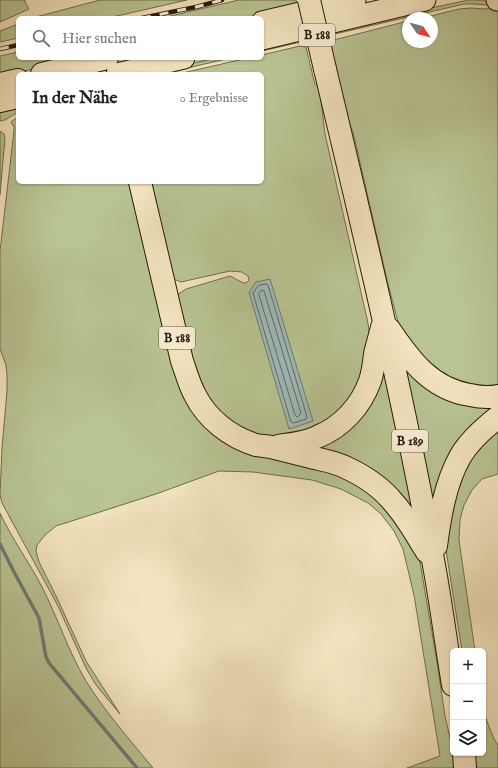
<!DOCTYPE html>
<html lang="de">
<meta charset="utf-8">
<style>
body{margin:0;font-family:"IM FELL English",serif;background:#f2f2f2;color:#222}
.controls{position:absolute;right:12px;bottom:12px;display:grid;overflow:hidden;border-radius:6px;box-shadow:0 1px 3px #0004}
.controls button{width:36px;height:36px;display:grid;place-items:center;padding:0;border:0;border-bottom:1px solid #e0e0e0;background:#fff;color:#222;font:20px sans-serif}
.compass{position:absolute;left:402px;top:12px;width:36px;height:36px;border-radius:50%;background:#fff;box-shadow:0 1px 3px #0004;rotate:125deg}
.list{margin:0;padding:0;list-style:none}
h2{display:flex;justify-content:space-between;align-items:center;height:52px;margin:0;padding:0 16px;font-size:17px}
h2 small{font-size:13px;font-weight:400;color:#767676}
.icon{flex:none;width:22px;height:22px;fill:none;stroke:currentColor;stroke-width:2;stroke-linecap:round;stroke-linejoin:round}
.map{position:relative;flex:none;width:498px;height:768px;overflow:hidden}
.search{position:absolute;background:#fff;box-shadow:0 1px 3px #0004;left:16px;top:16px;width:248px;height:44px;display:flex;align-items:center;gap:10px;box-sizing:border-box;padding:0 14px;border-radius:6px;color:#767676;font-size:15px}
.panel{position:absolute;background:#fff;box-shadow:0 1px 3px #0004;left:16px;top:72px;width:248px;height:112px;border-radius:6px}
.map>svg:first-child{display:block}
.green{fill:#b9c493;stroke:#706e4d}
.water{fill:#9fbcbb;stroke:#6f7a73}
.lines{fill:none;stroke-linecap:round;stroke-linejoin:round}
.shore{stroke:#626a61;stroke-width:1}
.stream{stroke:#6f7a73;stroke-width:3.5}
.major-casing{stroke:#261807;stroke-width:23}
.highway-casing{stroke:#261807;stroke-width:24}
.major{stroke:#f3e4bf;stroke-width:21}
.highway{stroke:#f3e4bf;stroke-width:22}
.rail-casing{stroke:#261807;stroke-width:4.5}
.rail{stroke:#f7edd5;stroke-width:3;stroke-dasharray:9;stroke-linecap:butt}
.highway-bridge-casing{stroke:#261807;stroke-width:24;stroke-linecap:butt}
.highway-bridge{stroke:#f3e4bf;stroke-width:22}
.labels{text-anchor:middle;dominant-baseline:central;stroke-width:3.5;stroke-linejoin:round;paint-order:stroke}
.shield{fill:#f7edd5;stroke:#655845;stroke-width:1}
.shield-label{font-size:13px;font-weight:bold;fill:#261807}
</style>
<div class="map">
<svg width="498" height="768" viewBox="0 0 498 768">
<rect width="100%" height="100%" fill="#f3e4bf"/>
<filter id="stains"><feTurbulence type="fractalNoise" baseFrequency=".005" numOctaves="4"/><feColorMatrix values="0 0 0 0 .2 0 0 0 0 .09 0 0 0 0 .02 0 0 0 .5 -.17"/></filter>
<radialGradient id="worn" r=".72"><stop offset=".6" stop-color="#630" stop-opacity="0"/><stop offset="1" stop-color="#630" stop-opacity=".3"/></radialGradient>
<path class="green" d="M0 0H25V2L29 9 0 22Z
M100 0H187L108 18H32Z
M239 0H296L297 6 247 18H162Z
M469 0H483L490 3 487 5 474 4H464L262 51V48L416 11Z
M494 6 498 8V391L445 382 404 337 398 322 387 280 353 132 347 117 330 41 408 21V42H432V18H423L459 9 471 8 486 9Z
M18 24V38L0 42V31Z
M300 46 306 47 315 85 319 84 325 134 368 323 370 339V352L351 404 305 436 263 438 228 422 200 387 174 297 186 289 230 276C235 278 241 283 246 283L249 280 248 276 242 272 230 271 181 282 174 279 150 182H262V74H178L248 58H262V55Z
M18 52V58H79L0 77V56Z
M216 58H230L175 71 164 74H152L175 67Z
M18 104V112L5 120 0 121V108Z
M18 117V182H133L189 400 302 460 374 489 416 551 420 562 437 662 445 716 457 768H407L440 756 414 595 403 549 394 531 381 514 368 503 341 489 312 480 253 472 219 471 156 494 56 526 45 535 37 545 36 551 39 562 57 598 86 661 120 714 96 685 86 668 58 606 2 503 0 495 2 448 7 391V375L6 365 0 349V251L14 131V127L11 122Z
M0 131 4 134 5 138 0 195Z
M380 347 415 522 301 448 327 438Z
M403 357 498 401 436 520Z
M498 423V474L482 479 472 490 464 505 460 520 459 540 475 651H462L446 550 445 531 453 484Z
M0 513C12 539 29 562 42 587 58 618 68 651 86 681 105 712 130 740 153 768H0Z
M483 700 486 719 494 739 498 745V768H473L472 753H483Z"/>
<path class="water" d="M270 279 313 421 289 429 249 292 256 282Z"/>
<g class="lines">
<path class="shore" d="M266 284 268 285 307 417 306 419 294 423 291 422 253 293 258 286Z
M262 290 264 291 301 413 300 415 297 417 295 415 259 295V293Z"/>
<path class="stream" d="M0 544 14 572 39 618 46 657 49 663 137 768"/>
<defs>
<path id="major" d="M497 0H498
M262 22 355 0
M262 39 425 0
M117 74 184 58"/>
<path id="highway" d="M325 69C364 232 403 396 433 560 441 602 446 644 453 685
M42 74 107 58
M0 84 18 80
M0 101 18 97
M140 182 182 361C186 372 189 384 195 395 207 419 230 437 256 445 261 446 266 446 271 447 283 450 295 453 307 456 320 460 334 461 347 468 364 476 381 487 393 502 407 517 416 535 427 552
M389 329C410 360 431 389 470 395 479 397 489 398 498 396
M278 446C291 444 305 443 317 437 342 427 361 406 370 381 373 372 374 363 375 354 377 345 380 336 382 327
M436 546C440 516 445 484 460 457 469 441 484 428 498 417
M464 753 465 768"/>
</defs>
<use href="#major" class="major-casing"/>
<use href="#highway" class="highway-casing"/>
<use href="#major" class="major"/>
<use href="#highway" class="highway"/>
<defs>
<path id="rail" d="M142 18 196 7 222 0
M0 49 18 45"/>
</defs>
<use href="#rail" class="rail-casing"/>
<use href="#rail" class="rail"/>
<defs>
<path id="highway-bridge" d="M309 0 325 69"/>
</defs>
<use href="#highway-bridge" class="highway-bridge-casing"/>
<use href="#highway-bridge" class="highway-bridge"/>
</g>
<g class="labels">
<g class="shield">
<rect x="299" y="24" width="36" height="22" rx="3"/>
<rect x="159" y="327" width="36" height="22" rx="3"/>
<rect x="392" y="430" width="36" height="22" rx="3"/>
</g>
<g class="shield-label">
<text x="317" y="35">B 188</text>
<text x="177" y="338">B 188</text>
<text x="410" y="441">B 189</text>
</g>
</g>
<rect width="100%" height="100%" filter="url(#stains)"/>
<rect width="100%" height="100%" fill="url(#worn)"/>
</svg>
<div class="controls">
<button>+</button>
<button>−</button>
<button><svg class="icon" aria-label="layers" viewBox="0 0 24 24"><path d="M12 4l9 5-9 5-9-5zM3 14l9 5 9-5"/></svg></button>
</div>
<svg class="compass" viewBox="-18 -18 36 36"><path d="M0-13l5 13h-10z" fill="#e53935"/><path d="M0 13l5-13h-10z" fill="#767676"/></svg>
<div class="search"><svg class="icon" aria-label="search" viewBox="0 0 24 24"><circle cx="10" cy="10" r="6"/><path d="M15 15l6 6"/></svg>Hier suchen</div>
<section class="panel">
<h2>In der Nähe<small>0 Ergebnisse</small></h2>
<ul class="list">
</ul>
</section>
</div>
